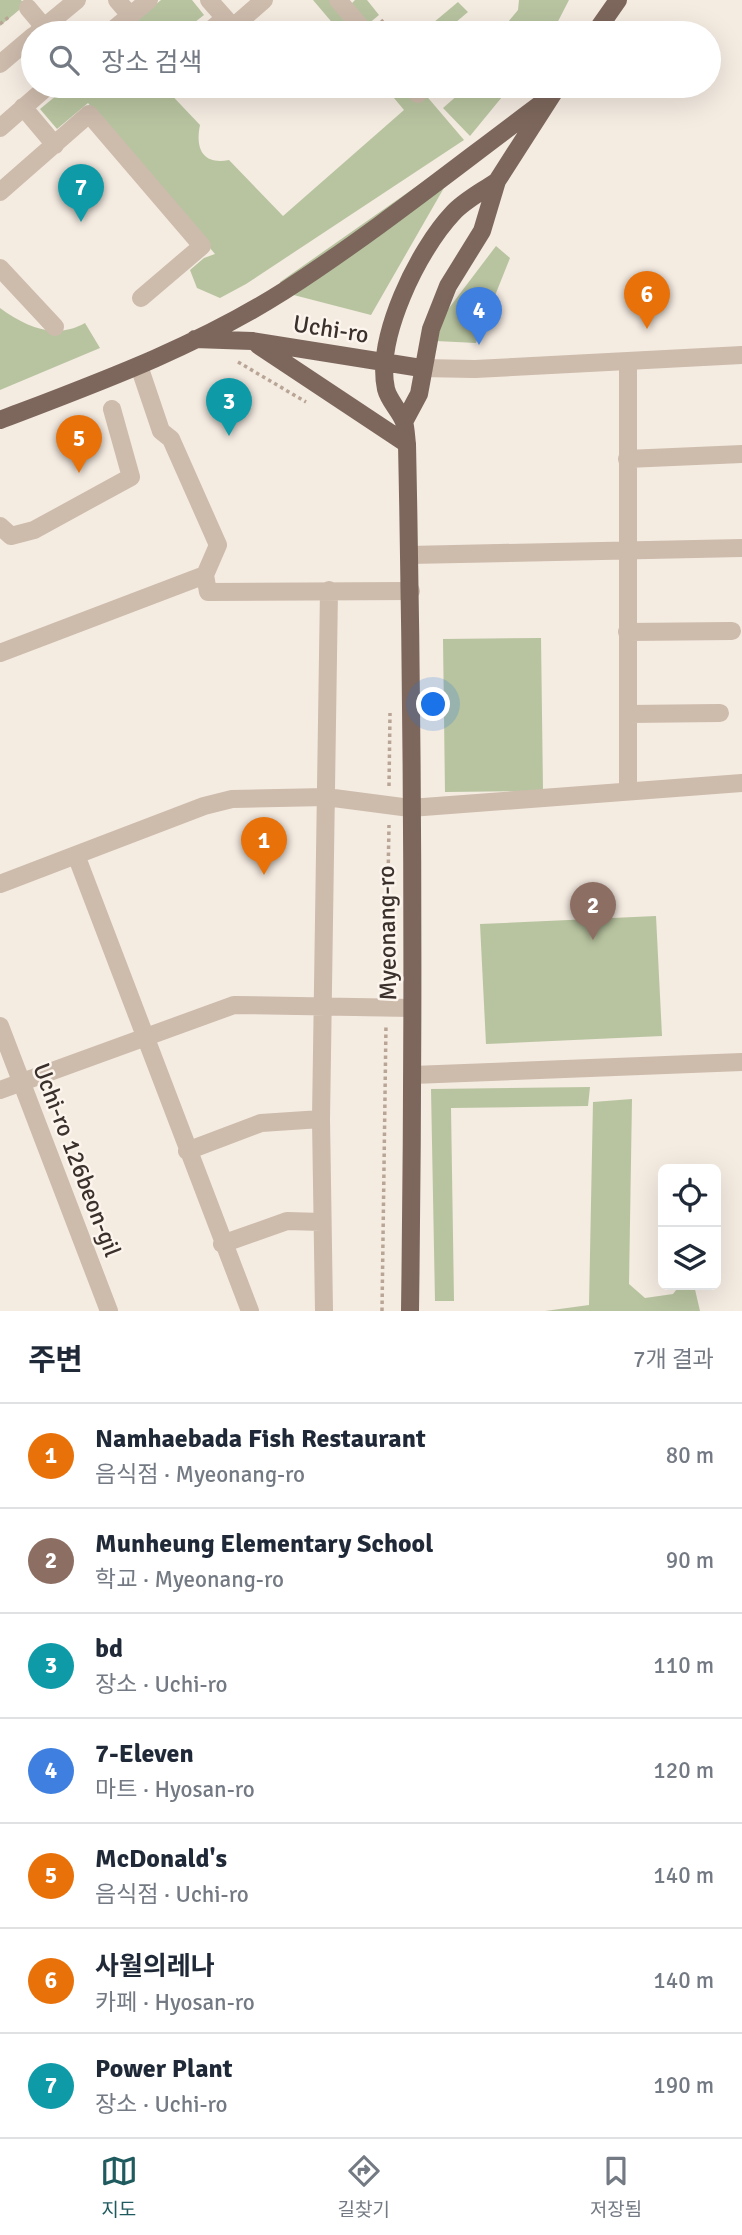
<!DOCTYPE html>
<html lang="ko">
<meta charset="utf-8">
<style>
body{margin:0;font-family:Signika,"Noto Sans KR",sans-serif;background:#f2f2f3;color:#1f2937}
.controls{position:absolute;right:21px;bottom:21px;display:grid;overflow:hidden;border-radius:10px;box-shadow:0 7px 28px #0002}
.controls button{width:63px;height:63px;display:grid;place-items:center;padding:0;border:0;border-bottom:2px solid #e0e1e3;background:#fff;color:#1f2937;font:35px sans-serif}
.you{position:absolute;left:434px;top:705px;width:24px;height:24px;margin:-18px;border:5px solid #fff;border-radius:50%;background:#1a73e8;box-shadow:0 0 0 10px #1a73e833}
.badge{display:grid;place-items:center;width:46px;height:46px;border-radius:50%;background:#1f5a5e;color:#fff;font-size:23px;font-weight:700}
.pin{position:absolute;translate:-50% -58px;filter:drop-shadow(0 2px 4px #0008)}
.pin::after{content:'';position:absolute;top:37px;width:24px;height:21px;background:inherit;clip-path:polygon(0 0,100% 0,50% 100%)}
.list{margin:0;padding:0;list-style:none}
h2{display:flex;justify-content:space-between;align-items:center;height:91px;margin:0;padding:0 28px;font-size:30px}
h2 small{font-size:23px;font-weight:400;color:#747a83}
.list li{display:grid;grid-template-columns:46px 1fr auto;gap:21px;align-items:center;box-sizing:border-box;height:105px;padding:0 28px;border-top:2px solid #e0e1e3}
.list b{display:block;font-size:26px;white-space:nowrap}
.list p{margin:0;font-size:23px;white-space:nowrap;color:#747a83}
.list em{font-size:23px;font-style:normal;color:#747a83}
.icon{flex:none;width:38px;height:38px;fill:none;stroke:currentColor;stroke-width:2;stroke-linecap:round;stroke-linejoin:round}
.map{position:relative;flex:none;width:742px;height:1311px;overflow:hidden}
.search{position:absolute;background:#fff;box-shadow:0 7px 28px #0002;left:21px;right:21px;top:21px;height:77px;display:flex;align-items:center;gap:18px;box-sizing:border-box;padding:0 24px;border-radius:38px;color:#747a83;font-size:26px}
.sheet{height:826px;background:#fff}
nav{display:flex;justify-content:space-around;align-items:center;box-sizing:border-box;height:98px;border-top:2px solid #e0e1e3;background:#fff;font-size:19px;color:#747a83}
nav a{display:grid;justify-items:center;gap:4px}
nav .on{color:#1f5a5e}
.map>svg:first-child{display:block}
.green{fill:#b8c4a0}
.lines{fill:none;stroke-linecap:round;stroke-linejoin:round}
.path{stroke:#b9a596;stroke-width:3.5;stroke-dasharray:3.5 3.5;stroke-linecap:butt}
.minor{stroke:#cdbbac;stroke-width:18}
.major{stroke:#7d675c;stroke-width:18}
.labels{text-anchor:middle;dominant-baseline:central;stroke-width:5;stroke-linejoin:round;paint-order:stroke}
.street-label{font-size:24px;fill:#3b302b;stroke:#fbf5ee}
</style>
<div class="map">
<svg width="742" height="1311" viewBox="0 0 742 1311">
<rect width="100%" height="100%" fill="#f4ebe1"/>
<path class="green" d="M0 0H21L25 5 0 26Z
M161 0H192L204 15 190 26 196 33H122Z
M313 0H346L350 5 355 0H367L379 15 367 25 374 33H341Z
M519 0H569L552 33H499L518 10Z
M458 2 468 12 443 33H421Z
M68 86H163L200 125C195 149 203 165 229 160L283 216 404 110 384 86H418L464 140 246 284 220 298 197 288 190 270 204 258 215 254 88 103 57 129 40 109Z
M468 86H511L470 136 443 108Z
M464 153 371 315 282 292 280 282Z
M496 246 510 258 476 343 436 341 446 312Z
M0 308C26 327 55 340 85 323L100 348 0 390Z
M541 638 543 791 445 792 443 639Z
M656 916 662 1036 486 1044 480 924Z
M590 1087 588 1106 451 1108 454 1301H435L431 1089Z
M632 1099 629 1284 645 1298 673 1294 680 1285H694L700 1311H545L589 1305 593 1102Z"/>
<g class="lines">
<path class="path" d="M381 20 393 33
M0 24 10 16
M238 362 306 402
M389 786 390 713
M386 989 389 825
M382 1311 386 1024"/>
<path class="minor" d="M117 0 130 15
M209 0 233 27 264 0
M338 0 366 33
M28 8 49 33
M37 33 77 0
M109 33 149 0
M207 33 225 18
M0 64 33 36
M411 86 418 94
M23 107 55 145
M0 128 48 86
M0 192 89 114 202 246 141 298
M0 268 55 327
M628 361V791
M139 366 161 431 171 439 218 545 205 575
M421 368 475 369 742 355
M627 459 742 454
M0 526 11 536 34 530 131 477 112 409
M409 555 742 548
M627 632 732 631
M0 653 205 575 208 592 411 591
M628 714 720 713
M76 855 250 1311
M0 884 204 806 232 799 326 797 410 808 742 783
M0 1026 109 1311
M413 1075 742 1062
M0 1090 234 1005 412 1008
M187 1151 261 1123 321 1119
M222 1244 287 1221 322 1222
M324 1311 321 1119 329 590"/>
<path class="major" d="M595 33 618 0
M195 339 252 341 421 368
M258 345 407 444
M0 420C97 383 196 347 284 291 377 231 462 162 550 97
M404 422 419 394 431 329 448 286 482 231 497 181 558 86
M410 1311C414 1022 413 733 407 444 406 437 406 429 404 422 400 411 389 401 386 389 375 338 418 250 453 213 465 200 483 191 497 181"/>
</g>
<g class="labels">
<g class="street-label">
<text transform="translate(331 329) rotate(9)">Uchi-ro</text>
<text transform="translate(387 933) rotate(-91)">Myeonang-ro</text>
<text transform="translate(77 1160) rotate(69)">Uchi-ro 126beon-gil</text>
</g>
</g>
</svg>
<div class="controls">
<button><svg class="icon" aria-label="locate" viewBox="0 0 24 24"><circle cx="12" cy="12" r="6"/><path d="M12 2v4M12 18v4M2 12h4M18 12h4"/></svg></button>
<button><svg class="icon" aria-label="layers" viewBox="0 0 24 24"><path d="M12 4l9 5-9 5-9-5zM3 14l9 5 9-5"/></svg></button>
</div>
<div class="you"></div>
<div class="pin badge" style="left:264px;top:875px;background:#e8710a">1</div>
<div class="pin badge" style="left:593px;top:940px;background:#8d6e63">2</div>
<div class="pin badge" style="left:229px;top:436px;background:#0f9aa8">3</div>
<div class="pin badge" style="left:479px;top:345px;background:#3f7fe0">4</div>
<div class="pin badge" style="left:79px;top:473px;background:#e8710a">5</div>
<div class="pin badge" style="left:647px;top:329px;background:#e8710a">6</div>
<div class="pin badge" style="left:81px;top:222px;background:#0f9aa8">7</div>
<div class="search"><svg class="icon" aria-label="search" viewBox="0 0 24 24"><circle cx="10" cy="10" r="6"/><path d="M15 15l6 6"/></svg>장소 검색</div>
</div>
<section class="sheet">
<h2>주변<small>7개 결과</small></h2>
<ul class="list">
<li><span class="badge" style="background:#e8710a">1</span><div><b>Namhaebada Fish Restaurant</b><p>음식점 · Myeonang-ro</p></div><em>80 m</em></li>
<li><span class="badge" style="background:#8d6e63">2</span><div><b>Munheung Elementary School</b><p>학교 · Myeonang-ro</p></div><em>90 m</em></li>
<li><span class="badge" style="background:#0f9aa8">3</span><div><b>bd</b><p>장소 · Uchi-ro</p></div><em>110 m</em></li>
<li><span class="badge" style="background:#3f7fe0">4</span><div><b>7-Eleven</b><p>마트 · Hyosan-ro</p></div><em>120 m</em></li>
<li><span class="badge" style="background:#e8710a">5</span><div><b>McDonald's</b><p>음식점 · Uchi-ro</p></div><em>140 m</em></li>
<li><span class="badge" style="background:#e8710a">6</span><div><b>사월의레나</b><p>카페 · Hyosan-ro</p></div><em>140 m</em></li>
<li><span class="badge" style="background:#0f9aa8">7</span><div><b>Power Plant</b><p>장소 · Uchi-ro</p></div><em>190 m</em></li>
</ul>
</section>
<nav>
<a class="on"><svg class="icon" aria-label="map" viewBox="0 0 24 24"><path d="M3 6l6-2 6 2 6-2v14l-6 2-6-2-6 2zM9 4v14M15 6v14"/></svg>지도</a>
<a><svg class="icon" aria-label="directions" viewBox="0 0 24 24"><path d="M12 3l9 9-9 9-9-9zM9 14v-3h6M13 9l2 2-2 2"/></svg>길찾기</a>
<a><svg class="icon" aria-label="saved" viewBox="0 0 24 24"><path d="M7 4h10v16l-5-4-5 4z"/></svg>저장됨</a>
</nav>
